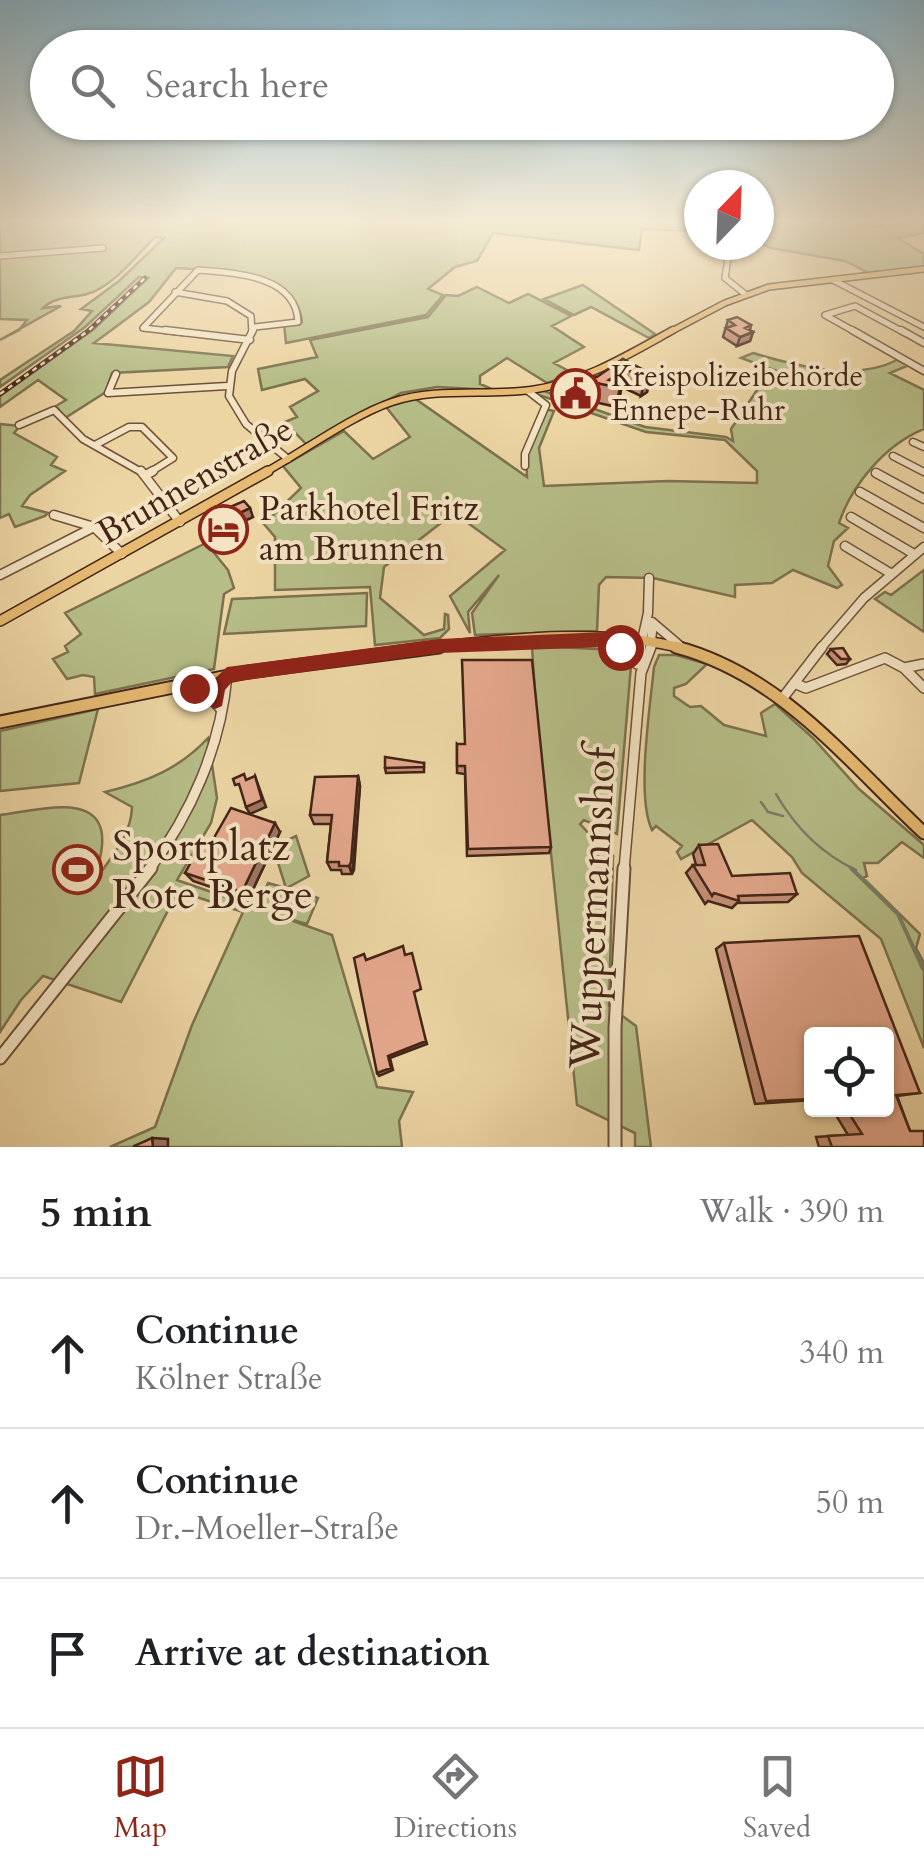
<!DOCTYPE html>
<meta charset="utf-8">
<style>
body{margin:0;font-family:Cardo,serif;background:#f2f2f2;color:#202124}
.controls{position:absolute;right:30px;bottom:30px;display:grid;overflow:hidden;border-radius:10px;box-shadow:0 2px 8px #0004}
.controls button{width:90px;height:90px;display:grid;place-items:center;padding:0;border:0;border-bottom:2px solid #e0e0e0;background:#fff;color:#202124;font:50px sans-serif}
.compass{position:absolute;left:684px;top:170px;width:90px;height:90px;border-radius:50%;background:#fff;box-shadow:0 2px 8px #0004;rotate:23deg}
.stop{position:absolute;width:30px;height:30px;margin:-22px;border:8px solid #8f2418;border-radius:50%;background:#fff}
.stop.end{background:#8f2418;border-color:#fff;box-shadow:0 2px 10px #0008}
.list{margin:0;padding:0;list-style:none}
h2{display:flex;justify-content:space-between;align-items:center;height:130px;margin:0;padding:0 40px;font-size:42px}
h2 small{font-size:32px;font-weight:400;color:#757577}
.list li{display:grid;grid-template-columns:65px 1fr auto;gap:30px;align-items:center;box-sizing:border-box;height:150px;padding:0 40px;border-top:2px solid #e0e0e0}
.list b{display:block;font-size:38px;white-space:nowrap}
.list p{margin:0;font-size:32px;white-space:nowrap;color:#757577}
.list em{font-size:32px;font-style:normal;color:#757577}
.icon{flex:none;width:55px;height:55px;fill:none;stroke:currentColor;stroke-width:2;stroke-linecap:round;stroke-linejoin:round}
.map{position:relative;flex:none;width:924px;height:1147px;overflow:hidden}
.search{position:absolute;background:#fff;box-shadow:0 2px 8px #0004;left:30px;right:30px;top:30px;height:110px;display:flex;align-items:center;gap:25px;box-sizing:border-box;padding:0 35px;border-radius:55px;color:#757577;font-size:38px}
.sheet{height:580px;background:#fff}
nav{display:flex;justify-content:space-around;align-items:center;box-sizing:border-box;height:140px;border-top:2px solid #e0e0e0;background:#fff;font-size:28px;color:#757577}
nav a{display:grid;justify-items:center;gap:5px}
nav .on{color:#8f2418}
.map>svg:first-child{display:block}
.green{fill:#b6bd87;stroke:#7c714e;stroke-width:2.5}
.lines{fill:none;stroke-linecap:round;stroke-linejoin:round}
.stream-far1{stroke:#777e69;stroke-width:2.5}
.stream{stroke:#777e69;stroke-width:4}
.minor-far4-casing{stroke:#6d5139;stroke-width:8}
.minor-far3-casing{stroke:#6d5139;stroke-width:9}
.minor-far2-casing{stroke:#6d5139;stroke-width:11}
.minor-far1-casing{stroke:#6d5139;stroke-width:12}
.minor-casing{stroke:#6d5139;stroke-width:15}
.major-far3-casing{stroke:#432516;stroke-width:8}
.major-far2-casing{stroke:#432516;stroke-width:9}
.major-far1-casing{stroke:#432516;stroke-width:12}
.major-casing{stroke:#432516;stroke-width:15}
.minor-far4{stroke:#f3e3c3;stroke-width:5}
.minor-far3{stroke:#f3e3c3;stroke-width:6}
.minor-far2{stroke:#f3e3c3;stroke-width:8}
.minor-far1{stroke:#f3e3c3;stroke-width:9}
.minor{stroke:#f3e3c3;stroke-width:11}
.major-far3{stroke:#e6ba72;stroke-width:5}
.major-far2{stroke:#e6ba72;stroke-width:6}
.major-far1{stroke:#e6ba72;stroke-width:9}
.major{stroke:#e6ba72;stroke-width:11}
.rail-casing{stroke:#432516;stroke-width:5}
.rail{stroke:#f3e3c3;stroke-width:2.5;stroke-dasharray:5;stroke-linecap:butt}
.wall{fill:#c49078;stroke:#432516;stroke-width:2.5}
.shaded-wall{fill:#a07562;stroke:#432516;stroke-width:2.5}
.building{fill:#e4a78c;stroke:#432516;stroke-width:2.5}
.route{fill:#8f2418}
.labels{text-anchor:middle;dominant-baseline:central;stroke-width:8;stroke-linejoin:round;paint-order:stroke}
.far-poi-label{font-size:30px;fill:#432516;stroke:#f3e3c3;text-anchor:start}
.street-label{font-size:35px;fill:#432516;stroke:#f3e3c3}
.poi-label{font-size:35px;fill:#432516;stroke:#f3e3c3;text-anchor:start}
.near-poi-label{font-size:42px;fill:#432516;stroke:#f3e3c3;text-anchor:start}
.near-street-label{font-size:42px;fill:#432516;stroke:#f3e3c3}
</style>
<div class="map">
<svg width="924" height="1147" viewBox="0 0 924 1147">
<rect width="100%" height="100%" fill="#ecd4a3"/>
<filter id="stains"><feTurbulence type="fractalNoise" baseFrequency=".002" numOctaves="4"/><feColorMatrix values="0 0 0 0 .2 0 0 0 0 .09 0 0 0 0 .02 0 0 0 .5 -.17"/></filter>
<radialGradient id="worn" r=".72"><stop offset=".6" stop-color="#630" stop-opacity="0"/><stop offset="1" stop-color="#630" stop-opacity=".3"/></radialGradient>
<path class="green" d="M0 220H691L696 231 642 229 639 250 493 233 477 261 455 267 428 289 443 295 426 315 286 343 284 324 302 322C298 270 216 271 176 268L149 302 94 343 233 356 228 367 112 373 106 392 65 418 56 406 66 400 38 380 0 407V396L94 329 148 278 139 277 85 327 0 387V380L74 331 92 311 81 309 119 281 164 238 155 237C137 255 113 287 87 294 73 298 55 296 43 308L61 306 0 340 19 330 27 320 0 319Z
M759 220H842L882 227V220H924V233L898 238 924 254V267L869 273 845 261 771 248 759 242Z
M583 285 655 334 649 338 591 307 574 315 544 299Z
M477 287 509 303 528 294 571 316 552 326 584 347 554 363 574 374 547 383 507 358 480 376V384L494 390 437 387 401 393 306 444 285 422 297 417 290 407 318 391 305 379 262 390 258 369 317 357 310 340 428 317 446 295 458 296Z
M753 353C796 366 855 382 897 360L909 365 890 373 924 390V429C883 446 851 487 839 523L848 528 834 541 828 566 842 585 837 588 793 570 772 583 735 585V597L653 578 606 577 599 585 597 631 475 635 472 613 499 575 468 612 470 633 450 596 505 550 457 515 450 516 384 567 380 598 424 635 444 629 445 614 448 615 449 629 440 638 375 645 370 587 275 590V537L264 524 301 488 283 466 344 431 373 459 410 437 386 407 414 398 527 477 526 455 544 409 554 411 539 448 544 486 668 481 757 483V471L725 440 646 432 533 393 544 391 645 427 726 437 733 441 731 429 765 378 777 371 741 358Z
M0 424 20 426 14 433 57 457 51 465 65 471 30 495 22 506 48 513 45 516 15 527 9 514 0 518Z
M206 543 228 570 234 588 224 594 214 669 95 694 94 677 83 675 67 679 53 659 68 652 65 646 81 634 65 613Z
M924 570V632L875 599 885 592 891 595Z
M367 593 366 626 224 634 232 599Z
M536 646 615 650 631 665 617 834 584 820 580 824 595 840 596 855 604 859 613 856 609 1006 636 1026 651 1147H635V1133L577 1105 536 708 532 647Z
M659 655H676L707 664 686 684 674 688V696L690 707 701 706 724 725 766 736 761 713 775 704 813 738 859 789 924 845V858L902 842 878 863H864L867 876 863 878 920 934 916 948 924 963V1048L881 939 802 873 792 857 752 820 681 859 677 852 682 846 656 826 652 830C636 797 650 708 654 667Z
M98 709 79 783 0 791V731Z
M208 738 217 798 211 823 177 880 257 908 268 883 286 888 273 847 296 836 309 876 287 888 318 898 307 924 282 917 332 935 377 1087 413 1092 399 1121 402 1147H110L155 1127 192 1025 243 912 178 891 121 1002 43 976 21 1000 0 1032V815C25 813 85 794 99 824 107 840 98 863 96 879 112 856 131 836 132 807L105 792C147 782 179 769 208 738Z"/>
<g class="lines">
<path class="stream-far1" d="M776 794C795 827 822 854 856 870
M761 802 768 812 783 816"/>
<path class="stream" d="M851 868 898 914 923 969"/>
<defs>
<path id="minor-far4" d="M739 245 729 252 725 278 745 294
M0 256 103 248
M833 280 924 327
M175 292 227 301 251 316 252 333
M187 333 143 328 198 270C235 273 296 275 298 322L255 327
M857 333 825 315 855 306 905 333"/>
<path id="minor-far3" d="M165 330 250 340
M253 330 232 371 229 396 246 424 288 459
M852 330 924 371
M901 330 924 343
M116 374 108 393 227 386
M19 425 54 410 83 439 143 473
M913 442 924 447
M95 445 129 427H142L173 458 149 473
M893 456 924 472
M525 466V454L546 405 528 391"/>
<path id="minor-far2" d="M141 471 180 522
M876 473 924 499
M146 475 153 471
M860 492 924 528
M54 515 94 527 122 554
M851 517 914 554
M845 546 890 573
M0 575 94 527
M652 622 679 645
M607 639 624 649
M640 649 648 613 649 578
M650 649 653 623
M820 649 864 598 924 547"/>
<path id="minor-far1" d="M620 647 637 664
M637 663 641 647
M904 668 924 688
M794 683 806 688 885 658 904 668 924 664
M188 687 208 694 220 708
M782 699 822 647
M149 870C191 814 221 746 227 675
M624 870 641 673 651 647"/>
<path id="minor" d="M0 1058 151 868
M615 1147V1028L624 868"/>
<path id="major-far3" d="M668 333 725 303 769 287 924 269"/>
<path id="major-far2" d="M264 473C302 452 353 415 392 402 437 387 485 396 531 390 582 383 628 355 673 330"/>
<path id="major-far1" d="M0 621 268 471
M415 649C501 640 600 626 685 649"/>
<path id="major" d="M676 647C782 675 847 761 924 833
M0 722 248 672 439 647"/>
</defs>
<use href="#minor-far4" class="minor-far4-casing"/>
<use href="#minor-far3" class="minor-far3-casing"/>
<use href="#minor-far2" class="minor-far2-casing"/>
<use href="#minor-far1" class="minor-far1-casing"/>
<use href="#minor" class="minor-casing"/>
<use href="#major-far3" class="major-far3-casing"/>
<use href="#major-far2" class="major-far2-casing"/>
<use href="#major-far1" class="major-far1-casing"/>
<use href="#major" class="major-casing"/>
<use href="#minor-far4" class="minor-far4"/>
<use href="#minor-far3" class="minor-far3"/>
<use href="#minor-far2" class="minor-far2"/>
<use href="#minor-far1" class="minor-far1"/>
<use href="#minor" class="minor"/>
<use href="#major-far3" class="major-far3"/>
<use href="#major-far2" class="major-far2"/>
<use href="#major-far1" class="major-far1"/>
<use href="#major" class="major"/>
<defs>
<path id="rail" d="M0 394 88 331 145 278"/>
</defs>
<use href="#rail" class="rail-casing"/>
<use href="#rail" class="rail"/>
</g>
<path class="wall" d="M728 320 751 325 750 330 753 332 750 341 737 346 723 337Z
M623 359 651 374 647 392 641 396 622 387 616 407 565 395 568 377H597Z
M831 649 850 659 846 664 837 665 827 654Z
M457 744 551 847 549 853 467 856 465 774 457 773Z
M424 763V772L386 773 385 768Z
M358 776 360 786 354 870 352 874H342L341 870H331L327 862 331 824H314L310 815Z
M280 832 248 900 193 881 185 873 211 843Z
M699 845 732 876 797 894 788 902 737 903 732 908 708 901 705 904 686 873 693 865H696L693 854Z
M724 943 920 1093 897 1096 910 1131 924 1147H819L816 1137 848 1135 837 1117V1110H886L812 1034V1100L755 1104 716 949Z"/>
<path class="shaded-wall" d="M753 332 750 341 737 346 740 337Z
M625 369 619 401 616 407 620 387 609 380Z
M651 374 647 392 641 396 645 378Z
M250 508 253 517 232 527 229 518Z
M255 776 266 807 250 814 246 807Z
M358 776 360 786 352 874 349 866Z
M275 823 280 832 248 900 242 892Z
M426 1041 427 1044 390 1058 393 1070 379 1076 377 1073 388 1056Z
M152 1138 168 1139V1147H153Z"/>
<path class="building" d="M737 317 751 325 745 328 753 332 740 337 726 328 735 325 728 320Z
M623 359 651 374 645 378 625 369 609 380 622 383 620 388 568 377 570 372 597 377Z
M244 501 250 508 229 518 223 510Z
M843 648 850 659H841L831 649Z
M462 660H532L551 847 468 849 465 766H457V744H465Z
M385 757 424 763V767L385 768Z
M244 774 246 780 255 776 262 800 246 807 239 784 235 785 233 779Z
M358 776 351 862 349 866H339V862H327L332 815H310L315 777Z
M231 808 275 823 242 892 185 873 203 840 211 843Z
M718 844 732 876 790 873 797 894 738 896 739 901 714 893 712 896 693 865H705L699 845Z
M859 936 920 1093 896 1095 910 1131H924V1147H832L828 1136 862 1134 850 1115V1110H886V1034H812V1099L766 1101 724 943Z
M403 946 405 955 412 953 421 989 414 992 426 1041 388 1056 391 1068 377 1073 354 958 364 954 366 960Z
M152 1138 153 1147H134V1146Z"/>
<linearGradient id="sky" x2="0" y2="1"><stop stop-color="#89b6cc"/><stop offset="0.58" stop-color="#f6ecd6"/><stop offset="1" stop-color="#f6ecd6" stop-opacity="0"/></linearGradient>
<rect width="924" height="381" fill="url(#sky)"/>
<path class="route" d="M607 632 627 642V652L620 654 605 647 439 653 232 682 225 690 222 706 215 709 187 694 184 688 194 680 207 686 227 667 439 639Z"/>
<defs>
<symbol id="civic-ring" viewBox="-11 -11 22 22"><circle r="9.5" fill="#f3e3c3" stroke="#8f2418" stroke-width="1.5"/><path d="M-.6-6.5H3V-4.5H.6V-3L4-1V1h2V6H-6V1h2V-1L-.6-3ZM-1.2 2.5V6h2.4V2.5Z" fill="#8f2418"/></symbol>
<symbol id="hotel-ring" viewBox="-11 -11 22 22"><circle r="9.5" fill="#f3e3c3" stroke="#8f2418" stroke-width="1.5"/><path d="M-6-4.5h1.5V1H6V5H4.5V3h-9V5H-6ZM-4 0a1.8 1.8 0 1 1 3.6 0ZM.5 0V-2.5h3Q6-2.5 6 0Z" fill="#8f2418"/></symbol>
<symbol id="stadium-ring" viewBox="-11 -11 22 22"><circle r="9.5" fill="#f3e3c3" stroke="#8f2418" stroke-width="1.5"/><path d="M0-5a6.5 5 0 1 0 0 10a6.5 5 0 1 0 0-10ZM-3.5-1.8h7v3.6h-7Z" fill="#8f2418"/></symbol>
</defs>
<g fill-rule="evenodd">
<use href="#civic-ring" x="548" y="366" width="55" height="55"/>
<use href="#hotel-ring" x="196" y="502" width="55" height="55"/>
<use href="#stadium-ring" x="50" y="842" width="55" height="55"/>
</g>
<g class="labels">
<g class="far-poi-label">
<text x="611" y="376">Kreispolizeibehörde<tspan x="611" dy="34">Ennepe-Ruhr</tspan></text>
</g>
<g class="street-label">
<text transform="translate(195 481) rotate(-30)">Brunnenstraße</text>
</g>
<g class="poi-label">
<text x="259" y="509">Parkhotel Fritz<tspan x="259" dy="40">am Brunnen</tspan></text>
</g>
<g class="near-poi-label">
<text x="112" y="846">Sportplatz<tspan x="112" dy="48">Rote Berge</tspan></text>
</g>
<g class="near-street-label">
<text transform="translate(593 908) rotate(-87)">Wuppermannshof</text>
</g>
</g>
<rect width="100%" height="100%" filter="url(#stains)"/>
<rect width="100%" height="100%" fill="url(#worn)"/>
</svg>
<div class="controls">
<button><svg class="icon" aria-label="locate" viewBox="0 0 24 24"><circle cx="12" cy="12" r="6"/><path d="M12 2v4M12 18v4M2 12h4M18 12h4"/></svg></button>
</div>
<svg class="compass" viewBox="-18 -18 36 36"><path d="M0-13l5 13h-10z" fill="#e53935"/><path d="M0 13l5-13h-10z" fill="#757577"/></svg>
<div class="stop" style="left:620px;top:647px"></div>
<div class="stop end" style="left:194px;top:688px"></div>
<div class="search"><svg class="icon" aria-label="search" viewBox="0 0 24 24"><circle cx="10" cy="10" r="6"/><path d="M15 15l6 6"/></svg>Search here</div>
</div>
<section class="sheet">
<h2>5 min<small>Walk · 390 m</small></h2>
<ul class="list">
<li><svg class="icon" aria-label="ahead" viewBox="0 0 24 24"><path d="M12 20V5M6 11l6-6 6 6"/></svg><div><b>Continue</b><p>Kölner Straße</p></div><em>340 m</em></li>
<li><svg class="icon" aria-label="ahead" viewBox="0 0 24 24"><path d="M12 20V5M6 11l6-6 6 6"/></svg><div><b>Continue</b><p>Dr.-Moeller-Straße</p></div><em>50 m</em></li>
<li><svg class="icon" aria-label="arrive" viewBox="0 0 24 24"><path d="M6 21V4h12l-3 4 3 4H6"/></svg><div><b>Arrive at destination</b></div></li>
</ul>
</section>
<nav>
<a class="on"><svg class="icon" aria-label="map" viewBox="0 0 24 24"><path d="M3 6l6-2 6 2 6-2v14l-6 2-6-2-6 2zM9 4v14M15 6v14"/></svg>Map</a>
<a><svg class="icon" aria-label="directions" viewBox="0 0 24 24"><path d="M12 3l9 9-9 9-9-9zM9 14v-3h6M13 9l2 2-2 2"/></svg>Directions</a>
<a><svg class="icon" aria-label="saved" viewBox="0 0 24 24"><path d="M7 4h10v16l-5-4-5 4z"/></svg>Saved</a>
</nav>
